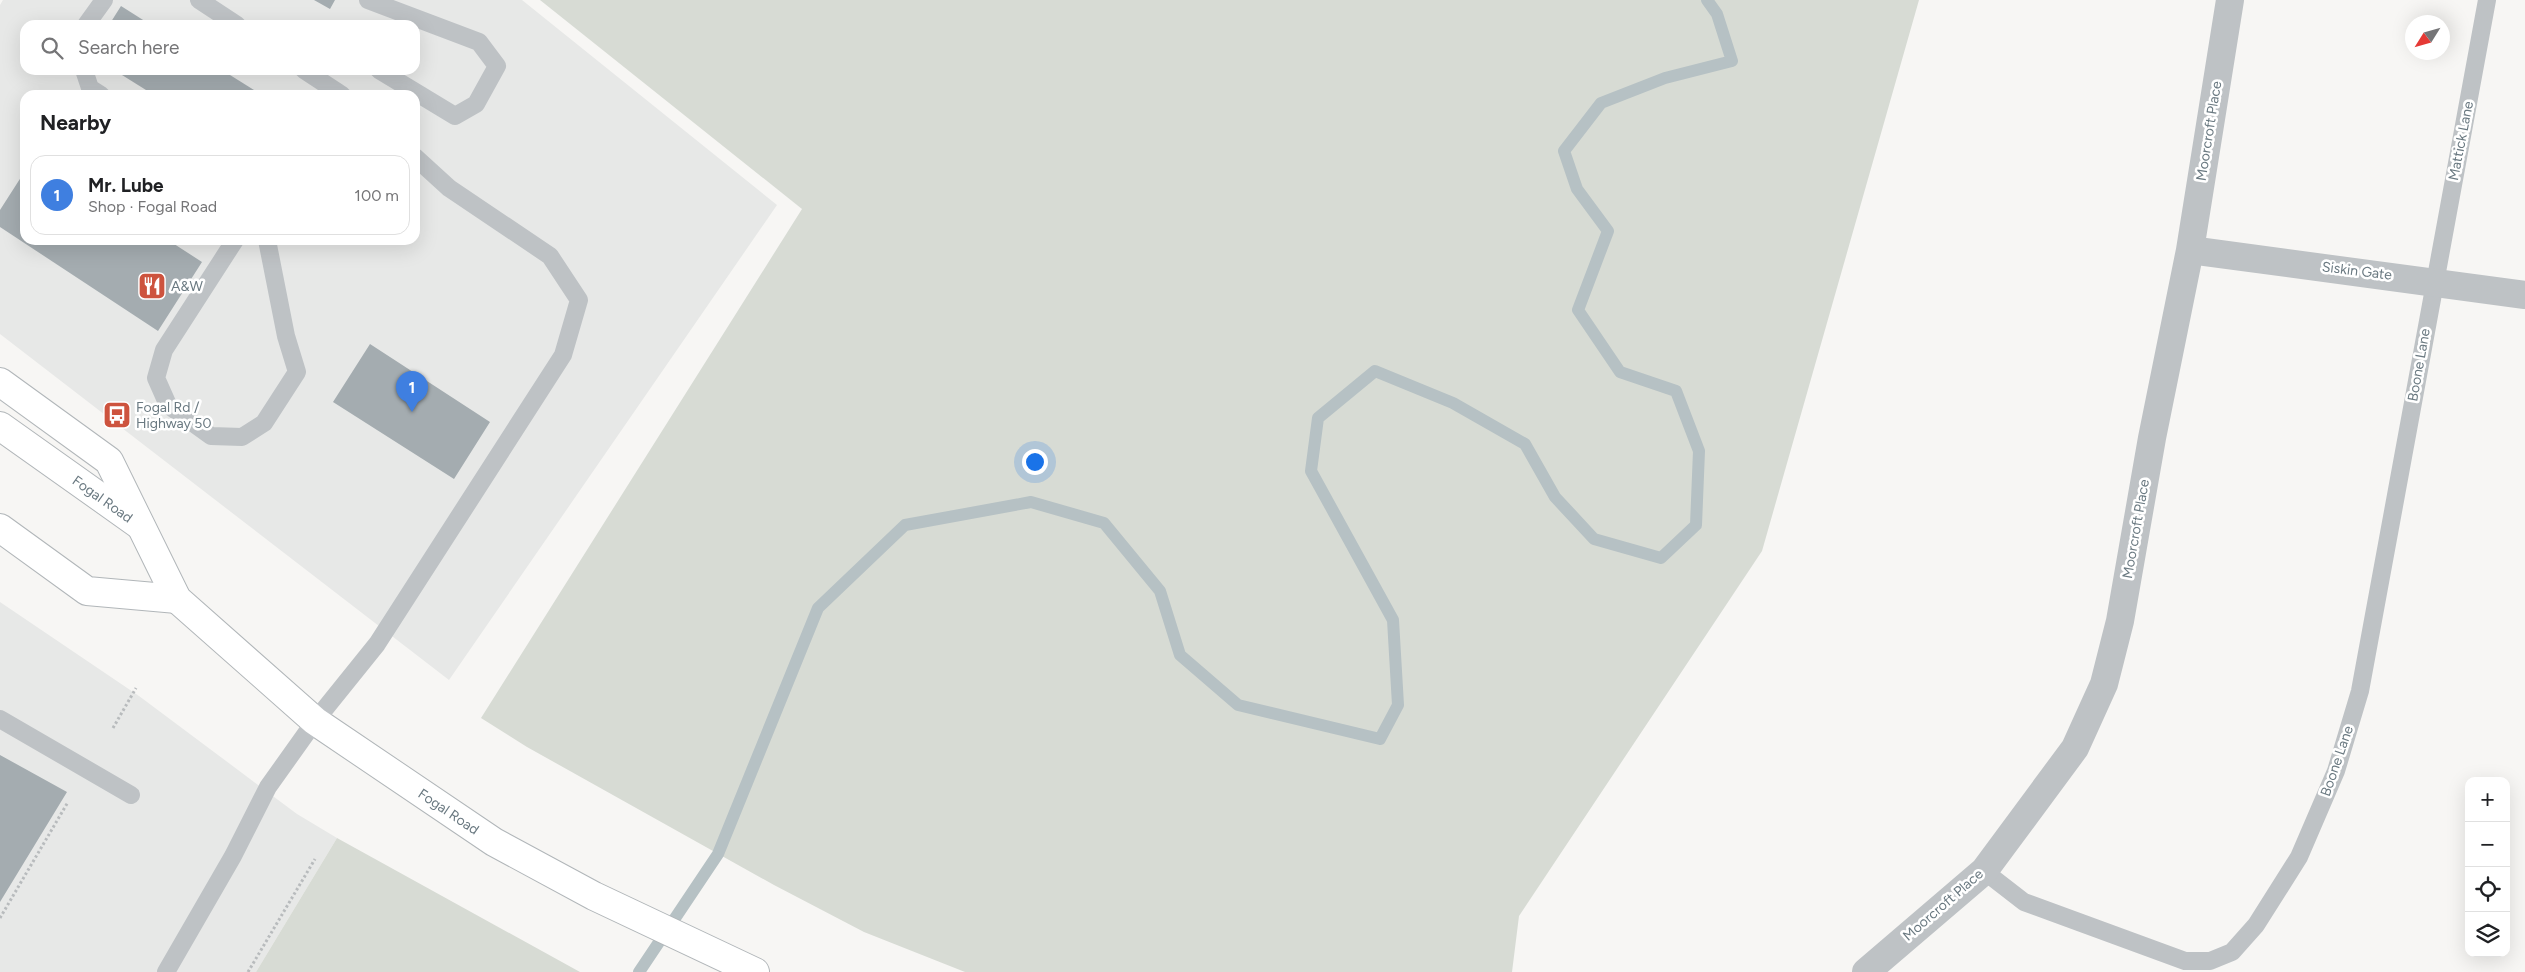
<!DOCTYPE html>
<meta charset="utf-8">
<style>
body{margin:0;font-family:Figtree,sans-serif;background:#f2f2f2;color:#202124}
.controls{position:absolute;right:15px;bottom:15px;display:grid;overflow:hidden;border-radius:10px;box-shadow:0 5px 20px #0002}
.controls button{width:45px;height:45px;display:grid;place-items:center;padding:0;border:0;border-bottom:1px solid #e0e0e0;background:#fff;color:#202124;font:25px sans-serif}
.compass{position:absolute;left:2405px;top:15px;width:45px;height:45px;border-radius:50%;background:#fff;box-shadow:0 5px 20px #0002;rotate:233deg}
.you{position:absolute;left:1034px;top:461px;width:18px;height:18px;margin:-12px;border:4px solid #fff;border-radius:50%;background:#1a73e8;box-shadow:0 0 0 8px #1a73e833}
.badge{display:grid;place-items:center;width:32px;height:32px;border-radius:50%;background:#cd533e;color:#fff;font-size:16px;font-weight:700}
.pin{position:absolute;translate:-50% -41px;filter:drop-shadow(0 1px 2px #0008)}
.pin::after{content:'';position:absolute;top:26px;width:18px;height:15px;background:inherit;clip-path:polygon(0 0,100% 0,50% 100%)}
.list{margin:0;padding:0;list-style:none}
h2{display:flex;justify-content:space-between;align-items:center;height:65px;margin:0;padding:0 20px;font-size:21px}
h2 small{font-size:16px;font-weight:400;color:#757577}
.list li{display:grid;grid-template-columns:32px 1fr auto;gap:15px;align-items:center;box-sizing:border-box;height:80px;margin:0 10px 10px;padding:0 10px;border:1px solid #e0e0e0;border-radius:15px}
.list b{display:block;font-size:19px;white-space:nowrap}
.list p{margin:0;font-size:16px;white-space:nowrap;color:#757577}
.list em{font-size:16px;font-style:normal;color:#757577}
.icon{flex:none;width:28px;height:28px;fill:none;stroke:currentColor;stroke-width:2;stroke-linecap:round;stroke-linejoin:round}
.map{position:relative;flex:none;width:2525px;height:972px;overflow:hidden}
.search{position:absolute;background:#fff;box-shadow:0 5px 20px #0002;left:20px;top:20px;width:400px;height:55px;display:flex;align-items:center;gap:12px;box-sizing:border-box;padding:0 18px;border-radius:15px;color:#757577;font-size:19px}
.panel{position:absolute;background:#fff;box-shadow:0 5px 20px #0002;left:20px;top:90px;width:400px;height:155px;border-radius:15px}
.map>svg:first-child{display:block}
.built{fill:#e7e8e7;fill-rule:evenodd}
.green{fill:#d7dbd4}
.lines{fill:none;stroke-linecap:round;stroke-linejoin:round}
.stream{stroke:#b6c1c4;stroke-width:12}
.building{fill:#a4acb0}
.secondary-casing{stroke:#b1b6b9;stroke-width:30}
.path{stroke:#b8bbbd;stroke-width:3;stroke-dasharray:2.5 2.5;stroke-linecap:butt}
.lane{stroke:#bec2c5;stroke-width:18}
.street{stroke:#bec2c5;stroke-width:28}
.secondary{stroke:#fff;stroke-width:28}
.labels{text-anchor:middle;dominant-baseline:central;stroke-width:5;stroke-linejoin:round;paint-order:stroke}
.street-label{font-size:14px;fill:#6a7981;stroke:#fff}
.poi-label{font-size:14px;fill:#6a7981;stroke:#fff;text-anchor:start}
</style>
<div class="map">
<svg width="2525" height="972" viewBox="0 0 2525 972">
<rect width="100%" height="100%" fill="#f7f6f4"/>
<path class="built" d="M3 0H522L777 205 449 680 0 334V5ZM25 25H415V70H25ZM25 95H415V240H25Z
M0 602 139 696 297 814 337 838 256 972H0Z"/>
<path class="green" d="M540 0H1919L1762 551 1519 916 1512 972H965L864 932 774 885 527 747 481 718 802 209Z
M337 838 580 972H256Z"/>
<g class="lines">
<path class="stream" d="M639 972 718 854 818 608 905 525 1031 502 1104 523 1160 591 1180 655 1238 705 1380 739 1398 705 1393 620 1311 471 1318 418 1375 371 1453 403 1525 444 1555 497 1594 539 1661 558 1696 525 1699 451 1676 391 1620 372 1578 310 1608 231 1577 189 1564 151 1601 103 1665 78 1732 61 1717 14 1707 0"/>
</g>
<path class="building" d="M314 0H335L330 9Z
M121 6 151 25H109Z
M114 70H222L262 95H154Z
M25 171V240H168L202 262 158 331 0 227V210Z
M370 344 490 422 454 479 333 402Z
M0 755 67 792 0 902Z"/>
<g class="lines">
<defs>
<g id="secondary">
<path id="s1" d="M0 382 109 461 177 599 315 721 494 842 594 896 755 972"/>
<path id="s2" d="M0 426 138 524"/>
<path d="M0 528 87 591 177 599"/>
</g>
</defs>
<use href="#secondary" class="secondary-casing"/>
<path class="path" d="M113 728 136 688
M0 918 68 802
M248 972 315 859"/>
<path class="lane" d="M199 0 237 25
M368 0 479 42 497 66 476 104 455 116 379 70
M86 25 104 0
M84 70 90 88 101 95
M304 70 342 95
M235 240 164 350 156 378 168 405 211 436 242 437 264 423 297 372 286 336 267 240
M0 719 131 795
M1984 871 2024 902 2185 961H2210L2232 952 2256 925 2299 857 2336 771 2360 691 2487 0
M166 972 233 856 268 787 315 721 377 644 563 355 579 300 550 256 449 188 415 157"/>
<path class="street" d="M2190 250 2525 295
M1866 972 1984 871 2075 748 2104 684 2120 621 2152 438 2190 250 2230 0"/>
<use href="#secondary" class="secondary"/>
</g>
<defs>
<symbol id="restaurant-square" viewBox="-11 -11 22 22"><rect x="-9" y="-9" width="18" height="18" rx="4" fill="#cd533e" stroke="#fff"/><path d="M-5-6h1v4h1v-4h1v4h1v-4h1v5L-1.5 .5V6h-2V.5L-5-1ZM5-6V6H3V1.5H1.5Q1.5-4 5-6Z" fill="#fff"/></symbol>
<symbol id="bus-square" viewBox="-11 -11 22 22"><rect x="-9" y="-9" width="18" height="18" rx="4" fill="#cd533e" stroke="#fff"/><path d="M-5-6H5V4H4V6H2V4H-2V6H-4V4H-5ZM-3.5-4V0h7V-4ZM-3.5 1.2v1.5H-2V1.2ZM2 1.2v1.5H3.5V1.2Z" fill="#fff"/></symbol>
</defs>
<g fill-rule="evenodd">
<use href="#restaurant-square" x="136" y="270" width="32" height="32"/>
<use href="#bus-square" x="101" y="399" width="32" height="32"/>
</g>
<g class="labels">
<g class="street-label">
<text transform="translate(2209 131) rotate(-81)">Moorcroft Place</text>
<text transform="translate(2461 141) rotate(-79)">Mattick Lane</text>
<text transform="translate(2357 271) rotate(7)">Siskin Gate</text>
<text transform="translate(2419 365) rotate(-80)">Boone Lane</text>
<text stroke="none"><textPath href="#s2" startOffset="126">Fogal Road</textPath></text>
<text transform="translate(2136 529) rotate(-80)">Moorcroft Place</text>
<text transform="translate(2337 761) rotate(-71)">Boone Lane</text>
<text stroke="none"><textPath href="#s1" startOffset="634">Fogal Road</textPath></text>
<text transform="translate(1943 905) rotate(-41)">Moorcroft Place</text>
</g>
<g class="poi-label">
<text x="171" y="286">A&amp;W</text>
<text x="136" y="407">Fogal Rd /<tspan x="136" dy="16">Highway 50</tspan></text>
</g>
</g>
</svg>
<div class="controls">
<button>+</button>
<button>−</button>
<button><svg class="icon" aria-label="locate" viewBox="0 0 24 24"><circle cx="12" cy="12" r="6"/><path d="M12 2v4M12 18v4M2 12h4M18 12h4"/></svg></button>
<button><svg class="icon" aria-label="layers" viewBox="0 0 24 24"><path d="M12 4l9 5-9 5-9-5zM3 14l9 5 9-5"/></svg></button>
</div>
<svg class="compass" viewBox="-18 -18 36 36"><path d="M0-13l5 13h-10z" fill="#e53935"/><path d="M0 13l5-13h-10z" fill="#757577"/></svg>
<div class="you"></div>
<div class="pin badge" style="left:412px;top:412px;background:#3f7fe0">1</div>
<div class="search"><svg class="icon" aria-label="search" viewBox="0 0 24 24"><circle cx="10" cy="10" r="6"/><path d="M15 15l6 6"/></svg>Search here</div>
<section class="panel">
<h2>Nearby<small></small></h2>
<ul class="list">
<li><span class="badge" style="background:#3f7fe0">1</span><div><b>Mr. Lube</b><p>Shop · Fogal Road</p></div><em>100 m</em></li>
</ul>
</section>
</div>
